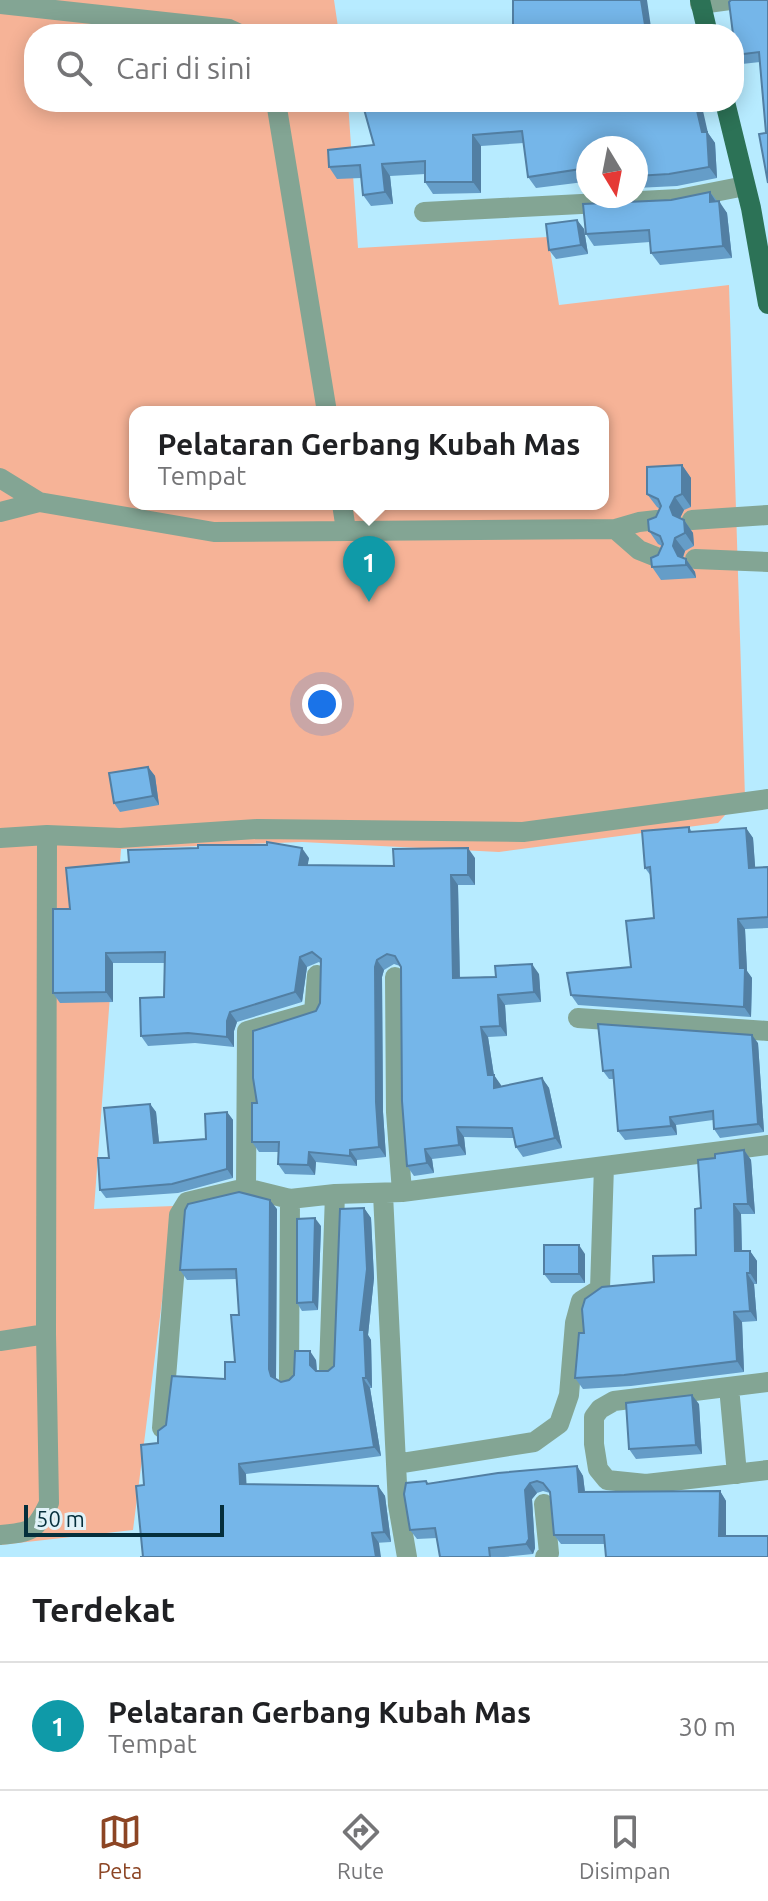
<!DOCTYPE html>
<html lang="id">
<style>
body{margin:0;font-family:Ubuntu,sans-serif;background:#f2f2f2;color:#202124}
.compass{position:absolute;left:576px;top:136px;width:72px;height:72px;border-radius:50%;background:#fff;box-shadow:0 4px 20px #0003;rotate:170deg}
.scale{position:absolute;left:24px;bottom:20px;width:200px;box-sizing:border-box;padding-left:8px;border:4px solid #052f3c;border-top:0;font-size:22px;line-height:28px;white-space:nowrap;color:#052f3c;-webkit-text-stroke:6px #e1f2f8;paint-order:stroke}
.you{position:absolute;left:322px;top:704px;width:28px;height:28px;margin:-20px;border:6px solid #fff;border-radius:50%;background:#1a73e8;box-shadow:0 0 0 12px #1a73e833}
.badge{display:grid;place-items:center;width:52px;height:52px;border-radius:50%;background:#8c4524;color:#fff;font-size:26px;font-weight:700}
.pin{position:absolute;translate:-50% -66px;filter:drop-shadow(0 2px 4px #0008)}
.pin::after{content:'';position:absolute;top:42px;width:28px;height:24px;background:inherit;clip-path:polygon(0 0,100% 0,50% 100%)}
.popup{position:absolute;left:129px;top:406px;width:480px;height:104px;box-sizing:border-box;display:grid;place-content:center;border-radius:16px;background:#fff;filter:drop-shadow(0 2px 6px #0005);font-size:26px;white-space:nowrap;color:#757577}
.popup b{font-size:30px;color:#202124}
.popup::after{content:'';position:absolute;left:50%;top:100%;margin-left:-16px;border:16px solid transparent;border-top-color:#fff}
.list{margin:0;padding:0;list-style:none}
h2{display:flex;justify-content:space-between;align-items:center;height:104px;margin:0;padding:0 32px;font-size:34px}
h2 small{font-size:26px;font-weight:400;color:#757577}
.list li{display:grid;grid-template-columns:52px 1fr auto;gap:24px;align-items:center;box-sizing:border-box;height:128px;padding:0 32px;border-top:2px solid #e0e0e0}
.list b{display:block;font-size:30px;white-space:nowrap}
.list p{margin:0;font-size:26px;white-space:nowrap;color:#757577}
.list em{font-size:26px;font-style:normal;color:#757577}
.icon{flex:none;width:44px;height:44px;fill:none;stroke:currentColor;stroke-width:2;stroke-linecap:round;stroke-linejoin:round}
.map{position:relative;flex:none;width:768px;height:1557px;overflow:hidden}
.search{position:absolute;background:#fff;box-shadow:0 4px 20px #0003;left:24px;right:24px;top:24px;height:88px;display:flex;align-items:center;gap:20px;box-sizing:border-box;padding:0 28px;border-radius:32px;color:#757577;font-size:30px}
.sheet{height:232px;background:#fff}
nav{display:flex;justify-content:space-around;align-items:center;box-sizing:border-box;height:112px;border-top:2px solid #e0e0e0;background:#fff;font-size:22px;color:#757577}
nav a{display:grid;justify-items:center;gap:4px}
nav .on{color:#8c4524}
.map>svg:first-child{display:block}
.green{fill:#f6b397;fill-rule:evenodd}
.lines{fill:none;stroke-linecap:round;stroke-linejoin:round}
.minor{stroke:#83a594;stroke-width:20}
.major{stroke:#2c7256;stroke-width:20}
.wall{fill:#659dc8}
.shaded-wall{fill:#527fa3}
.building{fill:#75b6e9;stroke:#527fa3;stroke-width:2}
</style>
<div class="map">
<svg width="768" height="1557" viewBox="0 0 768 1557">
<rect width="100%" height="100%" fill="#b7ebff"/>
<path class="green" d="M0 0H334L339 34H34V102H348L358 248 548 237 559 305 729 285 745 798 734 805 718 823 499 852 302 842 121 849 94 1209 174 1206 133 1530 0 1545ZM135 412H603V504H135Z"/>
<g class="lines">
<path class="minor" d="M0 4 229 29 240 34
M700 4 730 0
M276 102 327 412
M424 212 679 199 745 186
M0 478 39 502 214 532 615 529
M342 504 346 530
M0 512 39 502
M657 520 639 522 615 529 639 550 659 558
M692 520 768 515
M695 559 768 562
M0 838 47 835 120 838 257 829 523 832 768 799
M395 977 396 1112 402 1192
M578 1018 768 1031
M246 1188 247 1031 314 1012 317 975
M383 1194 398 1505 407 1557
M0 1341 46 1334
M329 1369 335 1194
M289 1379 290 1199
M768 1382 614 1401 600 1409 594 1417V1444L598 1469 607 1480 646 1484 768 1470
M729 1387 737 1474
M162 1428 179 1215 187 1202 246 1188 290 1199 335 1194 402 1192 768 1145
M396 1464 534 1442 559 1424 569 1395 575 1323 581 1301 600 1289 604 1166
M544 1504 549 1553 545 1557
M0 1535C32 1532 35 1532 49 1503L46 1334 47 835"/>
<path class="major" d="M700 0 708 34
M725 102 751 208 768 304"/>
</g>
<path class="wall" d="M768 0 766 133 760 62 742 64 735 55Z
M362 102 708 133 715 143 717 178 677 186 636 188V148H588V188L584 182 536 188 528 177 524 143 481 146V193L433 194 425 182V174L390 176 393 204 371 206 363 195 361 178 337 179 329 167 374 145Z
M710 192 727 213 732 258 660 265 651 253 650 242 594 246 586 234 671 200Z
M577 220 584 229 588 254 556 259 549 250Z
M682 465 691 478V507L684 510 680 518 684 520 693 533 694 546 685 551 683 558 686 559 695 572 696 578 661 580 652 567 662 546 658 544 649 531 660 509 657 507 647 494Z
M148 767 155 776 159 805 120 812 114 803Z
M689 827 692 832 746 828 753 838 755 868 768 867V928L745 929 747 971 752 978 751 1017 578 1005 571 995 631 967 654 918 651 876 645 868Z
M309 858 307 865 394 866 475 858V885H458L460 978 539 974 541 1002 505 1005 507 1036 488 1037 494 1075 501 1087 542 1078 549 1088 562 1148 523 1157 516 1147 514 1138 464 1137 466 1155 432 1159 434 1173 414 1176 407 1166 400 966 394 964 384 970 382 977 383 1112 386 1157 357 1160V1166L316 1162 315 1175 285 1174 278 1164 279 1152H259L252 1142 257 1103 316 1011 320 1003 321 964 319 962 307 967 302 1002 237 1022 234 1031V1047L195 1043 148 1046 141 1036 164 997 165 963H113V1002L60 1003 53 993 70 909Z
M758 1043 764 1132 720 1138 714 1129 713 1120 676 1125 677 1135 625 1140 618 1131 614 1079H609L603 1071Z
M150 1104 156 1112 159 1143 206 1139 227 1112 233 1120V1178L178 1193 106 1198 100 1190 109 1158Z
M744 1150 751 1160 755 1214H741L742 1251H750L757 1261V1284H754L757 1321 742 1322 744 1372 631 1386 583 1389 575 1378 584 1333 654 1282 696 1255 701 1208 715 1158Z
M364 1208 371 1218 374 1278 368 1335 371 1340 372 1388H370L381 1456 246 1474V1484L378 1486 385 1496 391 1542 143 1557 144 1485 158 1443 225 1379 235 1362 239 1315 237 1279 187 1280 180 1270 277 1209 276 1379 281 1382 289 1380 316 1360 317 1371H328L334 1366Z
M321 1226 318 1310 302 1311 297 1303Z
M585 1254V1283H551L544 1274Z
M699 1404 702 1454 636 1459 629 1449Z
M577 1466 583 1476 585 1492 720 1491 726 1501 605 1544H561L554 1535 550 1493 543 1491 537 1493 532 1499 535 1548 533 1554 504 1557H440L437 1538 417 1539 410 1530 426 1481 429 1484Z"/>
<path class="shaded-wall" d="M641 0H647L652 34 646 31Z
M695 102H701L708 133 715 143 717 178 709 167Z
M473 135 481 146V193L473 182Z
M382 164 390 176 393 204 385 192Z
M710 192 718 205 710 202Z
M719 201 727 213 732 258 723 246Z
M577 220 584 229 588 254 581 245Z
M682 465 691 478V507L682 494Z
M675 497 684 510 679 520 673 515 670 507Z
M684 520 693 533 694 546 685 533Z
M675 538 685 551 682 559 678 556 673 546Z
M686 559 695 572 696 578 686 565Z
M148 767 155 776 159 805 153 796Z
M746 828 753 838 756 878 749 868Z
M302 848 309 858 306 875 299 865Z
M468 848 475 858V885L468 875Z
M451 875 458 885 460 988 453 978Z
M738 919 745 929 747 971 752 978 751 1017 744 1007 740 968Z
M106 953 113 963V1002L106 992Z
M300 957 307 967 302 1002 295 992Z
M377 960 384 970 382 977 383 1112 386 1157 379 1147 376 1102 375 967Z
M532 964 539 974 541 1002 534 992Z
M498 995 505 1005 507 1036 500 1026Z
M230 1012 237 1022 234 1031V1047L227 1037V1021Z
M481 1027 488 1037 494 1076V1075L501 1085V1098L494 1088 488 1075Z
M752 1035 758 1043 764 1132 758 1124Z
M542 1078 549 1088 562 1148 555 1138Z
M150 1104 156 1112 160 1152 154 1143Z
M227 1112 233 1120V1178L227 1169Z
M670 1117 676 1125 677 1135 671 1126Z
M457 1127 464 1137 466 1155 459 1145Z
M425 1149 432 1159 434 1173 427 1163Z
M350 1150 357 1160V1166L350 1156Z
M744 1150 751 1160 755 1214 748 1204Z
M309 1152 316 1162 315 1175 308 1165Z
M270 1200 277 1209 276 1379 271 1376 269 1369Z
M734 1204 741 1214 742 1261 735 1251Z
M364 1208 371 1218 374 1278 368 1335 371 1340 372 1388 366 1378 360 1330Z
M315 1218 321 1226 318 1310 313 1302Z
M579 1245 585 1254V1283L579 1274Z
M750 1251 757 1261V1284L750 1273Z
M747 1273 754 1284 757 1321 750 1311Z
M734 1312 742 1322 744 1372 737 1361Z
M310 1351 316 1360 317 1374 310 1365Z
M363 1378 370 1388 381 1456 374 1447Z
M692 1395 699 1404 702 1454 696 1445Z
M239 1464 246 1474 247 1493 240 1484Z
M577 1466 583 1476 586 1501 579 1492Z
M530 1483 537 1493 532 1499 535 1548 533 1554 526 1544 525 1490Z
M378 1486 385 1496 391 1542 384 1532Z
M720 1491 726 1501V1545L719 1536Z
M372 1533 379 1543 381 1557H376Z"/>
<path class="building" d="M513 0H641L646 31 662 28 663 34H513Z
M731 0H768V183L759 134 766 133 759 52 735 55 734 34H733L729 2Z
M362 102H695L702 132H707L709 167 669 174 636 176V148H588V179H582L581 169 528 177 522 131 473 135V182H425V161L382 164 385 192 363 195 360 165 329 167 328 150 374 145Z
M710 192V202L719 201 723 246 651 253 649 230 586 234 583 204 671 200Z
M577 220 581 245 549 250 546 224Z
M682 465V494L675 497 670 507 673 515 684 520 685 533 675 538 673 546 678 556 686 559V565L652 567 651 558 658 555 663 544 660 536 649 531 648 520 656 517 661 506 658 499 647 494V467Z
M148 767 153 796 114 803 109 773Z
M689 827V832L746 828 749 868 768 867V917L738 919 740 968H745L744 1007 571 995 567 973 631 967 626 921 654 918 650 867 645 868 642 831Z
M267 842 302 848 299 865 394 866 393 849 468 848V875H451L453 978 496 977 495 966 532 964 534 992 498 995 500 1026 481 1027 488 1075H494V1088L542 1078 555 1138 516 1147 512 1128 457 1127 459 1145 425 1149 427 1163 407 1166 402 1101 401 967 395 956 387 954 377 960 375 967 376 1102 379 1147 350 1150V1156L309 1152 308 1165 278 1164 279 1142H252V1103H257L253 1078V1031L316 1011 320 1003 321 959 312 952 300 957 295 992 230 1012 227 1021V1037L188 1033 141 1036 140 998 164 997 165 952 106 953V992L53 993V909H70L66 868 129 862 128 850 198 848V845H267Z
M598 1024 752 1035 758 1124 714 1129 713 1111 670 1117 671 1126 618 1131 613 1070 603 1071Z
M150 1104 154 1143 206 1139 205 1114 227 1112V1169L172 1184 100 1190 98 1158H109L104 1108Z
M744 1150 748 1204H734L735 1251H750V1273H747L750 1311 734 1312 737 1361 624 1375 575 1378 579 1333H584L582 1309 585 1299 602 1287 654 1282 653 1256 696 1255 695 1209 701 1208 698 1160 715 1158V1154Z
M239 1192 270 1200 269 1369 271 1376 281 1382 289 1380 294 1375 295 1351H310V1365L316 1371H328L334 1366 340 1209 364 1208 367 1269 360 1330H364L366 1378H363L374 1447 239 1464 240 1484 378 1486 384 1532 372 1533 376 1557H140H143L136 1486 144 1485 141 1445 158 1443V1431L166 1425 172 1376 225 1379V1362H235L231 1315H239L236 1269 180 1270 185 1210 188 1204Z
M315 1218 313 1302 297 1303V1219Z
M544 1245H579V1274H544Z
M692 1395 696 1445 629 1449 626 1403Z
M577 1466 579 1492 720 1491 719 1536H768V1557H606L604 1535H554L550 1492 543 1483 537 1481 530 1483 525 1490 529 1539 526 1544 489 1548 490 1557H440L435 1528 410 1530 404 1494 406 1483 426 1481 427 1484 498 1473Z"/>
</svg>
<svg class="compass" viewBox="-18 -18 36 36"><path d="M0-13l5 13h-10z" fill="#e53935"/><path d="M0 13l5-13h-10z" fill="#757577"/></svg>
<div class="scale">50 m</div>
<div class="you"></div>
<div class="pin badge" style="left:369px;top:602px;background:#0f9aa8">1</div>
<div class="popup"><b>Pelataran Gerbang Kubah Mas</b>Tempat</div>
<div class="search"><svg class="icon" aria-label="search" viewBox="0 0 24 24"><circle cx="10" cy="10" r="6"/><path d="M15 15l6 6"/></svg>Cari di sini</div>
</div>
<section class="sheet">
<h2>Terdekat<small></small></h2>
<ul class="list">
<li><span class="badge" style="background:#0f9aa8">1</span><div><b>Pelataran Gerbang Kubah Mas</b><p>Tempat</p></div><em>30 m</em></li>
</ul>
</section>
<nav>
<a class="on"><svg class="icon" aria-label="map" viewBox="0 0 24 24"><path d="M3 6l6-2 6 2 6-2v14l-6 2-6-2-6 2zM9 4v14M15 6v14"/></svg>Peta</a>
<a><svg class="icon" aria-label="directions" viewBox="0 0 24 24"><path d="M12 3l9 9-9 9-9-9zM9 14v-3h6M13 9l2 2-2 2"/></svg>Rute</a>
<a><svg class="icon" aria-label="saved" viewBox="0 0 24 24"><path d="M7 4h10v16l-5-4-5 4z"/></svg>Disimpan</a>
</nav>
